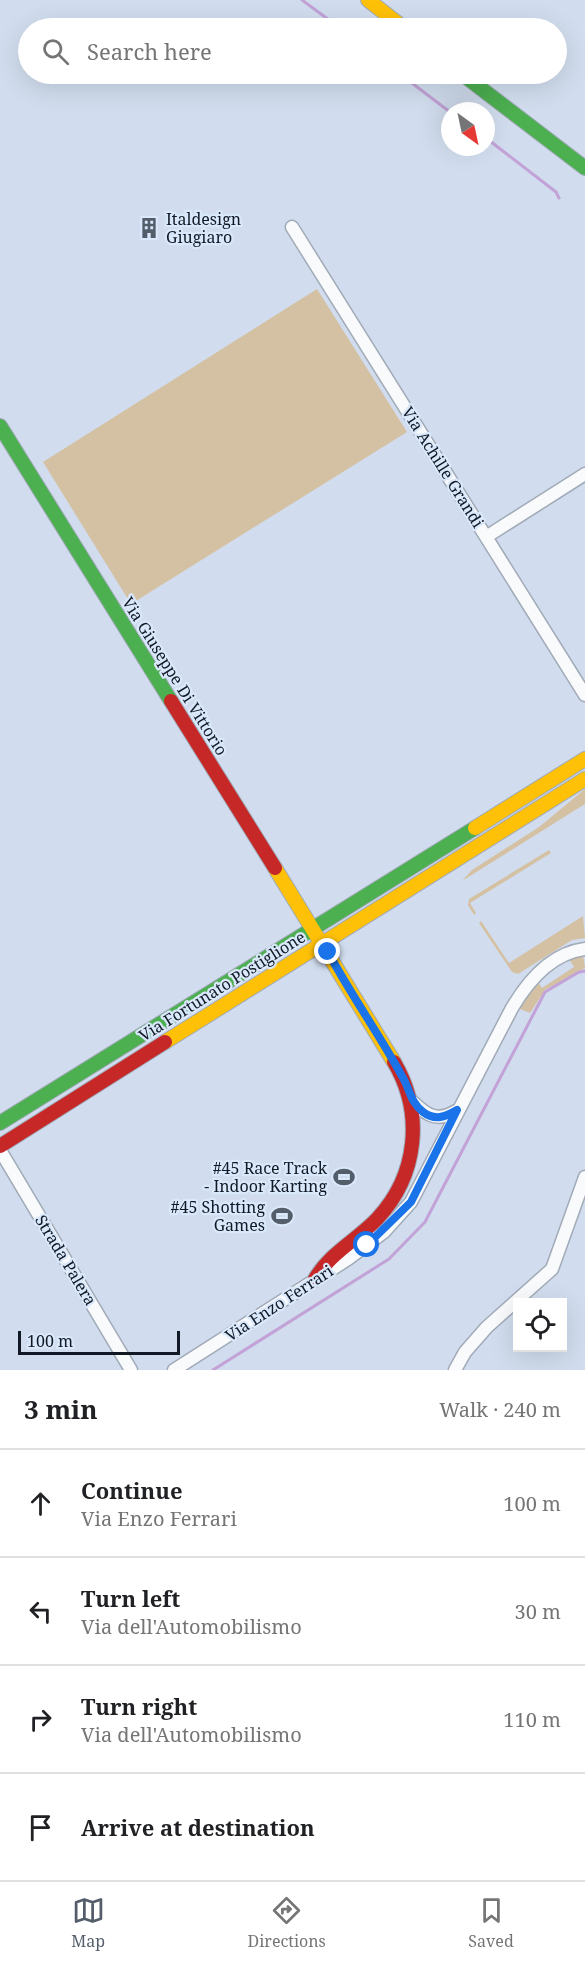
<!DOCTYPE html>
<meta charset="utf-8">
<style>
body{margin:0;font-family:"Noto Serif",serif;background:#f6f6f6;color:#202124}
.controls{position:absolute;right:18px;bottom:18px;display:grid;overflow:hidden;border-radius:0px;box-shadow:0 6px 24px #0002}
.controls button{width:54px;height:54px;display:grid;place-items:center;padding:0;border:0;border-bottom:2px solid #e0e0e0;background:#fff;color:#202124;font:30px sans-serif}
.compass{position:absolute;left:441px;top:102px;width:54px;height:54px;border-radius:50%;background:#fff;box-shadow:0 6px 24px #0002;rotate:147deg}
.scale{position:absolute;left:18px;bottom:15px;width:162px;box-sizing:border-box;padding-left:6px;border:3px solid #111924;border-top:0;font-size:16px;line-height:21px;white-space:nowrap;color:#111924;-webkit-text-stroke:4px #dae8fb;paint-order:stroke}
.stop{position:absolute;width:18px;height:18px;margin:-14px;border:4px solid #1a73e8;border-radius:50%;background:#fff}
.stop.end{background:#1a73e8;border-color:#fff;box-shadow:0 2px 6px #0008}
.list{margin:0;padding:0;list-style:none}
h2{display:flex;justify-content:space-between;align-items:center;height:78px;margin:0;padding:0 24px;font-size:26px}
h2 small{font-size:20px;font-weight:400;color:#757577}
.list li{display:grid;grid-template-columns:39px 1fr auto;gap:18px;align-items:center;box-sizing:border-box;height:108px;padding:0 24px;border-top:2px solid #e0e0e0}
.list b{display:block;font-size:22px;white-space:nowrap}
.list p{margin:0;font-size:20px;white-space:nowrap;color:#757577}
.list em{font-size:20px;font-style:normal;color:#757577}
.icon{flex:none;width:33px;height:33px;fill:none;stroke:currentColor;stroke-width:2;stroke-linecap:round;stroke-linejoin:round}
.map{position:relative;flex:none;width:585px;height:1370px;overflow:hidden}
.search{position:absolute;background:#fff;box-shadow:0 6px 24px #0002;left:18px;right:18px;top:18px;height:66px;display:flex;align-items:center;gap:15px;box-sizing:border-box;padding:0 21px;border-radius:33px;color:#757577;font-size:22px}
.sheet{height:510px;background:#fff}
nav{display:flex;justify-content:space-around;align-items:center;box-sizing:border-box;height:84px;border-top:2px solid #e0e0e0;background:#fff;font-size:16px;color:#757577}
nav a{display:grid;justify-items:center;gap:3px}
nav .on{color:#545e6b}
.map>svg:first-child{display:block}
.grass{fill:#d4c1a3}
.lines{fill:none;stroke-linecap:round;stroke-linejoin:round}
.stream{stroke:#c2a2d7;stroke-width:3}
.street-casing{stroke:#a1aab7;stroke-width:15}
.fast-casing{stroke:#a1aab7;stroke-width:16}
.slow-casing{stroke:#a1aab7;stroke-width:16}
.jam-casing{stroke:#a1aab7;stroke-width:16}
.street{stroke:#f8fafc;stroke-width:12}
.fast{stroke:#4caf50;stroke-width:14}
.slow{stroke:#ffc107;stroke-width:14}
.jam{stroke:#c62828;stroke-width:14}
.route{stroke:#1a73e8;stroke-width:8}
.labels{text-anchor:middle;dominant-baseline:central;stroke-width:4.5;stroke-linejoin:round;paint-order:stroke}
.poi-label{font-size:16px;fill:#111924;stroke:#dae8fb;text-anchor:end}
.street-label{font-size:16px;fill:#111924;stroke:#dae8fb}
</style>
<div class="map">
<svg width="585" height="1370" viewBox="0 0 585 1370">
<rect width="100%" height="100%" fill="#d1ddee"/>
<path class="grass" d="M317 289 407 432 131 604 43 462Z
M585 789V804L462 881 472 870 539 827Z
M549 850 551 853 470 903 476 913 474 915 468 905 469 899Z
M583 916 585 938 572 940 518 974 512 972 479 923 481 921 509 963Z
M583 955 585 968 545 990 530 1013 520 1009 537 981 542 988 574 967 569 959Z"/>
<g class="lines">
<path class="stream" d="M302 0 340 28
M400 74 450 112
M486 138 556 192 559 198
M213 1370 389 1259 425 1222 545 992 579 972 585 971"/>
<defs>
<path id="street" d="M292 227 585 695
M486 537 585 474
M413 1102C427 1116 438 1122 456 1111
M0 1150 131 1370
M174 1370 348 1259 384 1232 411 1202 512 1008C528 981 552 953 585 949
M455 1370 465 1352 487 1327 552 1269 585 1177"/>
<path id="fast" d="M462 74 585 168
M0 426 171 701
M0 1123 475 828"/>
<path id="slow" d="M368 0 404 28
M475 828 585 759
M275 868 394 1062
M165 1042 585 779"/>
<path id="jam" d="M171 701 275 868
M0 1146 165 1042
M315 1279C330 1253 357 1240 377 1219 418 1175 424 1113 394 1062"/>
</defs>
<use href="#street" class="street-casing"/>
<use href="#fast" class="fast-casing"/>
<use href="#slow" class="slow-casing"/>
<use href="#jam" class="jam-casing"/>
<use href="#street" class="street"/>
<use href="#fast" class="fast"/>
<use href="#slow" class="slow"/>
<use href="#jam" class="jam"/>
</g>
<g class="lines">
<path class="route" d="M328 952C351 995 379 1034 402 1076 410 1089 410 1102 423 1112 435 1121 445 1117 457 1110L411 1202 367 1245"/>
</g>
<defs>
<symbol id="building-bare" viewBox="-9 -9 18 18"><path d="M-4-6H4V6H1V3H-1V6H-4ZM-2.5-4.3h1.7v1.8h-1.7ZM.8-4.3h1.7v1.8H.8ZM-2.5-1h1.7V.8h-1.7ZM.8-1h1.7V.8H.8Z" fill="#545e6b" stroke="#dae8fb" stroke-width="2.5" paint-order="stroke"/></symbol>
<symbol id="stadium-bare" viewBox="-9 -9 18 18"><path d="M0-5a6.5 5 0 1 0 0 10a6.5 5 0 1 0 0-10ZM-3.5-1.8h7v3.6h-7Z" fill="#545e6b" stroke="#dae8fb" stroke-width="2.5" paint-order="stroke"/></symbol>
</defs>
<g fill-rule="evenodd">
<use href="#building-bare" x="134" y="213" width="30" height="30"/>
<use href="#stadium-bare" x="329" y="1162" width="30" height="30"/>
<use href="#stadium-bare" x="267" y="1201" width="30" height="30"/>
</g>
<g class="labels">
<g class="poi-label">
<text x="166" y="219" text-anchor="start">Italdesign<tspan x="166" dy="18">Giugiaro</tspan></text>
<text x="327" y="1168">#45 Race Track<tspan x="327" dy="18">- Indoor Karting</tspan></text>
<text x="265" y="1207">#45 Shotting<tspan x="265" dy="18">Games</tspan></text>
</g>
<g class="street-label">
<text transform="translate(443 467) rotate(58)">Via Achille Grandi</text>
<text transform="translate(175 676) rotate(58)">Via Giuseppe Di Vittorio</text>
<text transform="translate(222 986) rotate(-32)">Via Fortunato Postiglione</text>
<text transform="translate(66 1260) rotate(59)">Strada Palera</text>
<text transform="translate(279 1303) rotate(-33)">Via Enzo Ferrari</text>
</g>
</g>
</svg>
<div class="controls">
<button><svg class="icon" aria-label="locate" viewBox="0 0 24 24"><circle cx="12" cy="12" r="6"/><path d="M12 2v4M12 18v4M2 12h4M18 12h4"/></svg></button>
</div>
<svg class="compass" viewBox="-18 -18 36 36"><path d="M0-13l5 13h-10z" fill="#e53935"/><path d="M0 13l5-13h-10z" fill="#757577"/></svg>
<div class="scale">100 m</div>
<div class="stop" style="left:367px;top:1245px"></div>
<div class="stop end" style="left:328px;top:952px"></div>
<div class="search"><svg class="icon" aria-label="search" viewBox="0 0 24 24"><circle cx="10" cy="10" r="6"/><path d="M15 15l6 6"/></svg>Search here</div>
</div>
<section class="sheet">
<h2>3 min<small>Walk · 240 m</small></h2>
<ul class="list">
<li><svg class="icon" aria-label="ahead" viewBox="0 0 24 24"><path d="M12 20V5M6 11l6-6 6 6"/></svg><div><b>Continue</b><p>Via Enzo Ferrari</p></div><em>100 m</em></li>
<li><svg class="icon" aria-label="left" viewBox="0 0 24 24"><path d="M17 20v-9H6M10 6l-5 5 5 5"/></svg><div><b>Turn left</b><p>Via dell'Automobilismo</p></div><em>30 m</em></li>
<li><svg class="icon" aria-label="right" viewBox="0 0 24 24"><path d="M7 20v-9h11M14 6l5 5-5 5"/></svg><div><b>Turn right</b><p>Via dell'Automobilismo</p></div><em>110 m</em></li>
<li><svg class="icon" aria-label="arrive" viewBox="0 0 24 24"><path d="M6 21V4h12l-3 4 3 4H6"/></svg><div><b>Arrive at destination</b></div></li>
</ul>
</section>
<nav>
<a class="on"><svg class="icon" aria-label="map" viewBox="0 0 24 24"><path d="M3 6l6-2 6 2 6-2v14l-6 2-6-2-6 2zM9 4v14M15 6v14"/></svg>Map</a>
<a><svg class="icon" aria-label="directions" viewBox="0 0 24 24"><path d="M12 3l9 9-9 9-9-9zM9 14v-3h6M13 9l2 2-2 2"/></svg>Directions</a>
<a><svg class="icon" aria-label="saved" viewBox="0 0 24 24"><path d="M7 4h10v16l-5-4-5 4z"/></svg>Saved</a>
</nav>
